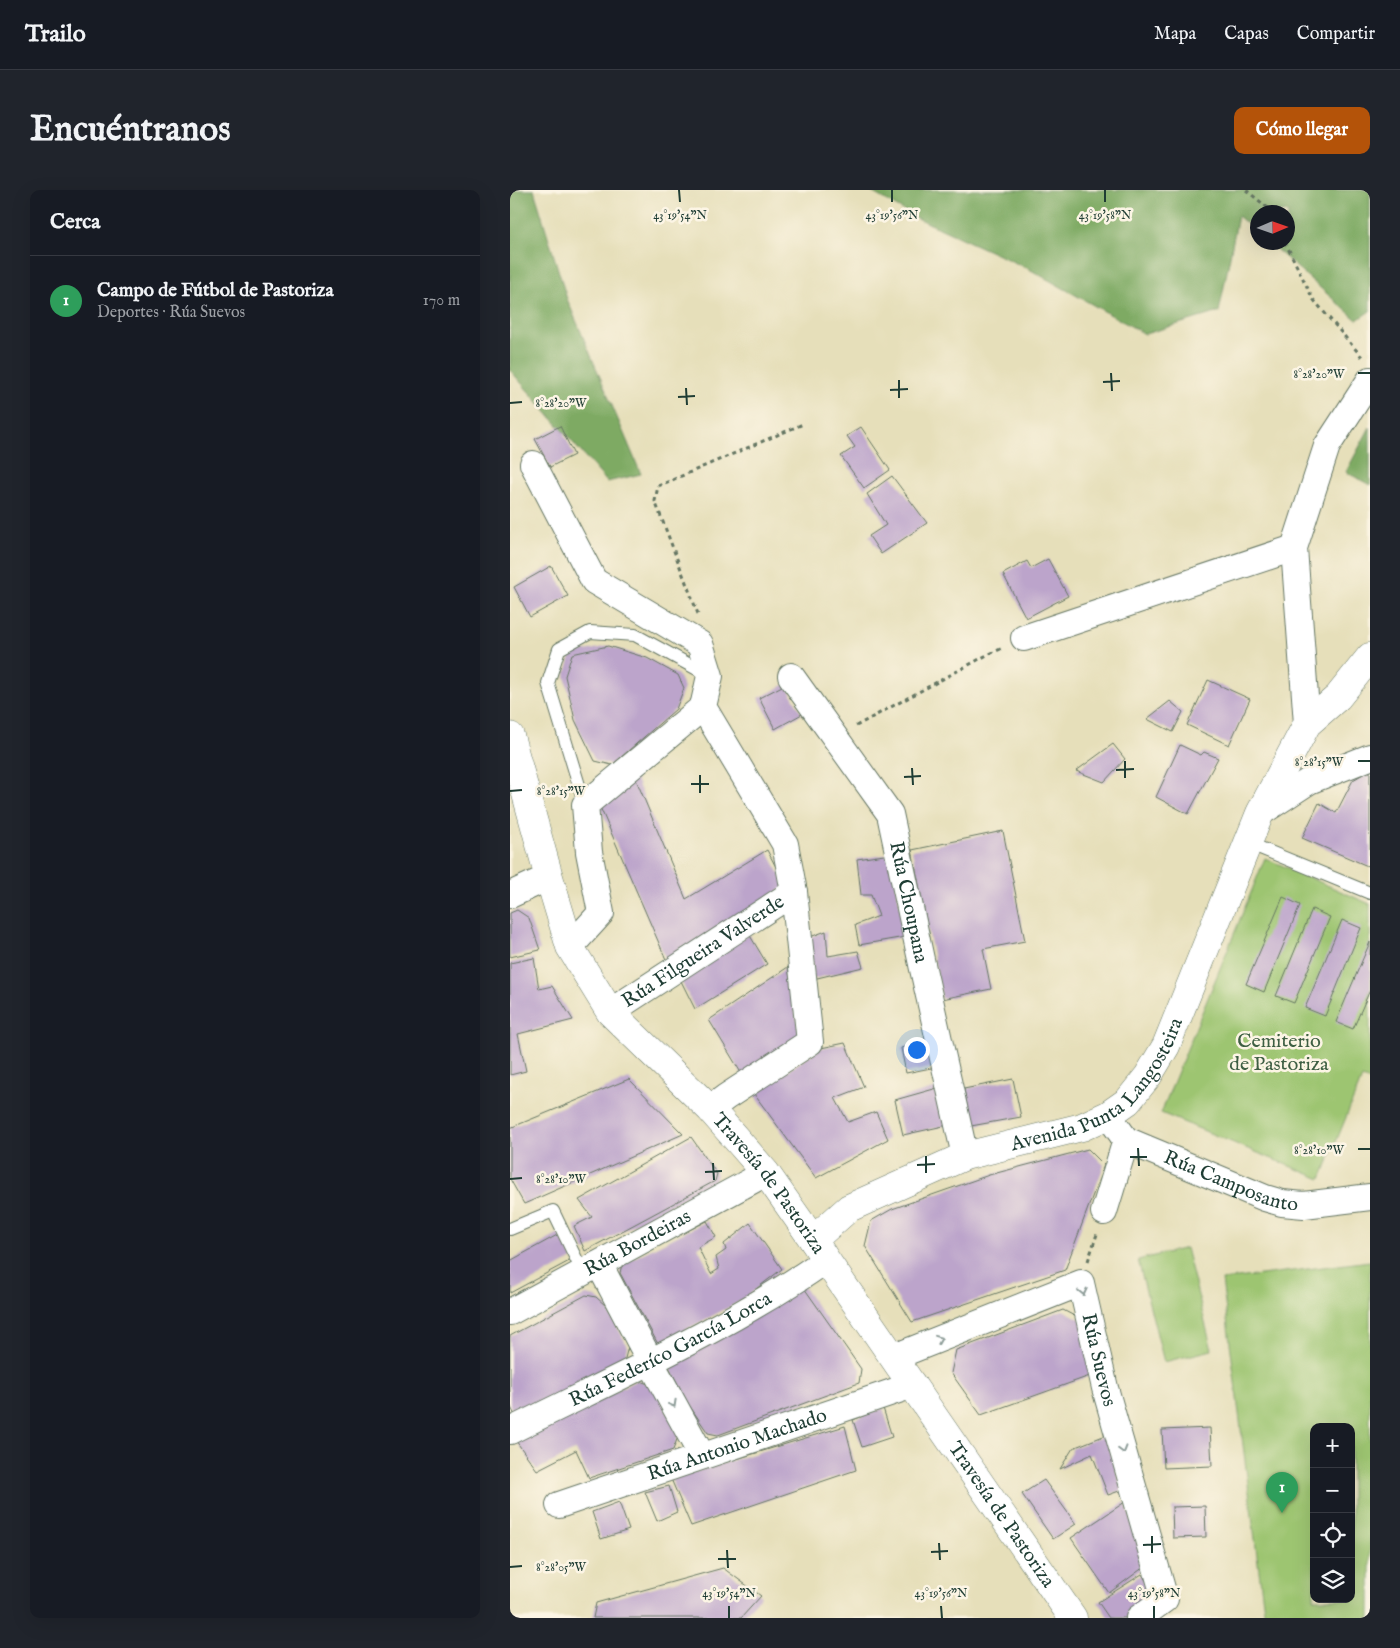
<!DOCTYPE html>
<html lang="es">
<meta charset="utf-8">
<style>
body{margin:0;font-family:"IM FELL English",serif;background:#20242c;color:#f1f3f6}
.controls{position:absolute;right:15px;bottom:15px;display:grid;overflow:hidden;border-radius:10px;box-shadow:0 5px 20px #0002}
.controls button{width:45px;height:45px;display:grid;place-items:center;padding:0;border:0;border-bottom:1px solid #363941;background:#171b24;color:#f1f3f6;font:25px sans-serif}
.compass{position:absolute;left:740px;top:15px;width:45px;height:45px;border-radius:50%;background:#171b24;box-shadow:0 5px 20px #0002;rotate:88deg}
.you{position:absolute;left:406px;top:859px;width:18px;height:18px;margin:-12px;border:4px solid #fff;border-radius:50%;background:#1a73e8;box-shadow:0 0 0 8px #1a73e833}
.badge{display:grid;place-items:center;width:32px;height:32px;border-radius:50%;background:#b45309;color:#fff;font-size:16px;font-weight:700}
.pin{position:absolute;translate:-50% -41px;filter:drop-shadow(0 1px 2px #0008)}
.pin::after{content:'';position:absolute;top:26px;width:18px;height:15px;background:inherit;clip-path:polygon(0 0,100% 0,50% 100%)}
.list{margin:0;padding:0;list-style:none}
h2{display:flex;justify-content:space-between;align-items:center;height:65px;margin:0;padding:0 20px;font-size:21px}
h2 small{font-size:16px;font-weight:400;color:#9ea1a6}
.list li{display:grid;grid-template-columns:32px 1fr auto;gap:15px;align-items:center;box-sizing:border-box;height:90px;padding:0 20px;border-top:1px solid #363941}
.list b{display:block;font-size:19px;white-space:nowrap}
.list p{margin:0;font-size:16px;white-space:nowrap;color:#9ea1a6}
.list em{font-size:16px;font-style:normal;color:#9ea1a6}
.icon{flex:none;width:28px;height:28px;fill:none;stroke:currentColor;stroke-width:2;stroke-linecap:round;stroke-linejoin:round}
.map{position:relative;flex:none;width:860px;height:1428px;overflow:hidden;border-radius:10px}
header{display:flex;align-items:center;gap:30px;box-sizing:border-box;height:70px;padding:0 25px;background:#171b24;border-bottom:1px solid #363941}
header strong{font-size:24px}
nav{display:flex;gap:28px;margin-inline-start:auto;font-size:18px}
.intro{display:flex;align-items:center;justify-content:space-between;box-sizing:border-box;height:120px;padding:0 30px}
h1{margin:0;font-size:35px}
.button{padding:12px 22px;border-radius:10px;background:#b45309;color:#fff;font-size:18px;font-weight:700}
main{display:flex;gap:30px;padding:0 30px}
aside{flex:1;background:#171b24;border-radius:10px;box-shadow:0 5px 20px #0002}
.map>svg:first-child{display:block}
.green{fill:#9dc571;stroke:#5e8152;fill-rule:evenodd}
.forest{fill:#7eaa63;stroke:#4e744c}
.building{fill:#bca4cb}
.lines{fill:none;stroke-linecap:round;stroke-linejoin:round}
.lane-casing{stroke:#657663;stroke-width:14}
.street-casing{stroke:#657663;stroke-width:28}
.secondary-casing{stroke:#657663;stroke-width:29}
.path{stroke:#657663;stroke-width:3;stroke-dasharray:4 4;stroke-linecap:butt}
.lane{stroke:#fff;stroke-width:12}
.street{stroke:#fff;stroke-width:26}
.secondary{stroke:#fff;stroke-width:28}
.oneway{stroke:#8f9e9a}
.ticks{fill:none;stroke:#1f3d34;stroke-width:2}
.labels{text-anchor:middle;dominant-baseline:central;stroke-width:5;stroke-linejoin:round;paint-order:stroke}
.street-label{font-size:20px;fill:#1f3d34;stroke:#fcf5e5}
.park-label{font-size:20px;fill:#3e5f43;stroke:#fcf5e5}
.ticks-label{font-size:12px;text-anchor:middle;fill:#1f3d34;stroke:#fcf5e5;stroke-width:5;stroke-linejoin:round;paint-order:stroke}
</style>
<header>
<strong>Trailo</strong>
<nav><a>Mapa</a><a>Capas</a><a>Compartir</a></nav>
</header>
<div class="intro"><h1>Encuéntranos</h1><a class="button">Cómo llegar</a></div>
<main>
<aside>
<h2>Cerca<small></small></h2>
<ul class="list">
<li><span class="badge" style="background:#2e9e5b">1</span><div><b>Campo de Fútbol de Pastoriza</b><p>Deportes · Rúa Suevos</p></div><em>170 m</em></li>
</ul>
</aside>
<div class="map">
<svg width="860" height="1428" viewBox="0 0 860 1428">
<rect width="100%" height="100%" fill="#fcf5e5"/>
<filter id="ink" filterUnits="userSpaceOnUse"><feTurbulence type="fractalNoise" baseFrequency=".02" numOctaves="2"/><feDisplacementMap in="SourceGraphic" scale="10" xChannelSelector="R" yChannelSelector="G"/><feConvolveMatrix kernelMatrix="1 2 1 2 8 2 1 2 1" color-interpolation-filters="sRGB"/></filter>
<filter id="wash" filterUnits="userSpaceOnUse"><feTurbulence type="fractalNoise" baseFrequency=".0096" numOctaves="4" result="noise"/><feDisplacementMap in="SourceGraphic" scale="20" xChannelSelector="R" yChannelSelector="G"/><feGaussianBlur stdDeviation="1.12" result="paint"/><feColorMatrix in="noise" values="0 0 0 0 0 0 0 0 0 0 0 0 0 0 0 0 0 1.4 0 .05"/><feComposite in="paint" operator="in"/></filter>
<g filter="url(#wash)">
<rect width="100%" height="100%" fill="#e6dfba"/>
<path class="green" d="M755 668 860 714V891L852 888 811 989 651 923Z
M676 1058 702 1160 654 1172 628 1070Z
M860 1071V1428H755L712 1090ZM804 1237H841V1409H804Z"/>
<path class="forest" d="M0 0H24L57 109 131 284 97 292 0 180Z
M358 0H860V121L847 130 759 53 778 52V22H748L747 42 728 26 709 122 635 144 519 79 405 27Z
M860 237V295L836 282Z"/>
<g id="blocks">
<path class="building" d="M50 236 64 265 40 277 25 249Z
M351 237 380 280 354 298 331 266 345 257 337 246Z
M382 286 417 333 371 364 359 346 376 335 357 304Z
M538 369 558 406 516 428 493 384 517 371 521 378Z
M41 376 58 406 20 427 4 397Z
M98 456 137 468 168 485 174 498 166 519 102 575 85 571 65 530 55 486 62 464Z
M698 490 740 509 719 555 677 535Z
M276 494 292 524 265 539 249 508Z
M660 511 673 522 663 542 637 529Z
M603 554 615 569 594 592 566 581Z
M670 555 691 565 694 562 708 568 678 624 646 607Z
M860 580V677L792 648 809 613 826 623 843 590Z
M125 587 176 709 257 660 276 696 158 774 90 617Z
M493 641 515 751 473 759 481 799 432 809 402 660Z
M381 664 395 747 349 755 345 735 369 726 361 705H351L347 669Z
M773 707 790 715 754 802 736 794Z
M802 719 820 727 784 813 766 806Z
M7 720 19 728 30 760 0 767V723Z
M832 730 851 738 815 826 795 818Z
M316 741 318 766 348 761 353 777 303 789 300 747Z
M239 744 257 774 185 819 170 789Z
M860 752V800L843 839 826 832Z
M24 768 29 799 42 796 63 830 8 844 16 881 0 885V773Z
M278 777 290 849 233 886 199 830Z
M418 850 426 877 396 883 391 858Z
M335 853 354 897 325 908 338 932 366 922 378 949 306 988 244 904 311 858Z
M119 889 173 944 14 1014 0 989V938Z
M503 889 511 927 461 936 454 899Z
M431 897 438 935 393 945 385 910Z
M181 947 207 984 205 991 75 1061 64 1036 82 1027 69 1010Z
M578 959 594 975 555 1080 402 1132 355 1056 361 1031 382 1019 479 985Z
M197 1031 206 1047 188 1057 201 1084 209 1079 206 1067 216 1060 214 1054 240 1033 272 1079 229 1112 148 1154 110 1083 112 1074Z
M49 1044 63 1069 0 1103V1071Z
M292 1095 351 1179 349 1193 208 1245 198 1243 179 1215 159 1177Z
M76 1105 86 1107 96 1116 118 1157 114 1172 6 1228 0 1215V1146Z
M553 1120 574 1131 588 1183 471 1225 441 1183 446 1160Z
M127 1190 144 1196 169 1244 163 1260 79 1288 66 1260 27 1280 6 1251Z
M373 1218 382 1247 352 1257 343 1230Z
M335 1236 346 1280 181 1336 161 1289Z
M700 1238 702 1276 654 1278 652 1240Z
M596 1245 612 1300 598 1305 582 1264 550 1279 563 1258Z
M534 1290 566 1334 543 1349 512 1304Z
M159 1296 167 1322 147 1331 135 1302Z
M109 1312 119 1340 91 1349 82 1322Z
M615 1312 638 1374 599 1403 561 1348Z
M695 1316 696 1347 663 1348 662 1317Z
M213 1378 251 1406 231 1428H83L86 1413Z
M632 1384 646 1408 618 1428H599L588 1412Z"/>
</g>
</g>
<g filter="url(#ink)">
<use href="#blocks" fill-opacity="0" stroke="#657663" stroke-width="1"/>
<g class="lines">
<defs>
<path id="lane" d="M75 615 38 493 49 459 80 442 125 445 198 485
M738 653 860 703
M0 1039 43 1021 73 1083"/>
<g id="street">
<path d="M23 274 84 391 190 454 200 486 193 517 275 654 284 702"/>
<path d="M514 448 784 358"/>
<path id="s1" d="M281 486 380 624 413 779 455 966"/>
<path d="M797 534 784 358 817 256 860 190"/>
<path d="M750 623 799 591 860 567"/>
<path d="M0 705 39 687"/>
<path d="M60 757 91 723 79 662 75 615 193 517"/>
<path id="s2" d="M100 822 284 702 300 852 216 907 200 919"/>
<path id="s3" d="M598 925 616 950 755 1008 772 1013 794 1015 860 1007"/>
<path d="M594 1022 616 950"/>
<path d="M89 1074 140 1171 192 1266"/>
<path id="s4" d="M0 1122 256 983"/>
<path id="s5" d="M384 1167 571 1093 595 1198 655 1409 629 1428"/>
<path id="s6" d="M0 1241C106 1188 219 1138 316 1070"/>
<path id="s7" d="M49 1315 403 1195"/>
</g>
<g id="secondary">
<path id="s8" d="M0 546 39 687 60 757 100 822 200 919 256 983 303 1050 316 1070 563 1428"/>
<path id="s9" d="M303 1050 339 1018 455 966 572 937 598 925 618 911 638 886 656 856 750 623 797 534 828 507 860 467"/>
</g>
</defs>
<use href="#lane" class="lane-casing"/>
<use href="#street" class="street-casing"/>
<use href="#secondary" class="secondary-casing"/>
<path class="path" d="M736 0 758 18 760 22
M775 52 803 109 852 167
M188 424 145 311 148 296 293 234
M346 536 477 465 493 458
M578 1071 587 1044"/>
<use href="#lane" class="lane"/>
<use href="#street" class="street"/>
<use href="#secondary" class="secondary"/>
</g>
<defs><path id="oneway-chevron" d="M-2-3.5L2.5 0L-2 3.5" fill="none" stroke-width="1.6" stroke-linecap="round" stroke-linejoin="round" transform="scale(1.25)"/></defs>
<g class="oneway">
<use href="#oneway-chevron" transform="translate(573 1102) rotate(77)"/>
<use href="#oneway-chevron" transform="translate(429 1149) rotate(-22)"/>
<use href="#oneway-chevron" transform="translate(163 1214) rotate(61)"/>
<use href="#oneway-chevron" transform="translate(613 1260) rotate(74)"/>
</g>
</g>
<path class="ticks" d="M169 0 170 12M382 0V12M595 0V12M601 183 602 201M848 183H860M389 190V208M593 192 610 191M176 198 177 215M380 200 398 199M168 207 185 206M0 213 12 212M615 571V588M848 571H860M402 578 403 595M606 580 624 579M190 585V603M394 587 411 586M181 594H199M0 601 12 600M628 958 629 976M848 959H860M416 966V983M620 967H637M203 973 204 990M407 975 425 974M195 982 212 981M0 989 12 988M642 1346V1363M429 1353 430 1370M633 1355 651 1354M217 1360 218 1378M421 1362 438 1361M208 1369H226M0 1377 12 1376M219 1416V1428M431 1416 432 1428M644 1416V1428"/>
<g class="labels">
<g class="street-label">
<text stroke="none"><textPath href="#s1" startOffset="260">Rúa Choupana</textPath></text>
<text stroke="none"><textPath href="#s2" startOffset="111">Rúa Filgueira Valverde</textPath></text>
<text stroke="none"><textPath href="#s9" startOffset="334">Avenida Punta Langosteira</textPath></text>
<text stroke="none"><textPath href="#s3" startOffset="144">Rúa Camposanto</textPath></text>
<text stroke="none"><textPath href="#s8" startOffset="530">Travesía de Pastoriza</textPath></text>
<text stroke="none"><textPath href="#s4" startOffset="145">Rúa Bordeiras</textPath></text>
<text stroke="none"><textPath href="#s6" startOffset="180">Rúa Federíco García Lorca</textPath></text>
<text stroke="none"><textPath href="#s5" startOffset="280">Rúa Suevos</textPath></text>
<text stroke="none"><textPath href="#s7" startOffset="188">Rúa Antonio Machado</textPath></text>
<text stroke="none"><textPath href="#s8" startOffset="935">Travesía de Pastoriza</textPath></text>
</g>
<g class="park-label">
<text x="769" y="851">Cemiterio<tspan x="769" dy="23">de Pastoriza</tspan></text>
</g>
</g>
<g class="ticks-label">
<text x="170" y="29">43°19'54"N</text>
<text x="382" y="29">43°19'56"N</text>
<text x="595" y="29">43°19'58"N</text>
<text x="809" y="188">8°28'20"W</text>
<text x="51" y="217">8°28'20"W</text>
<text x="809" y="576">8°28'15"W</text>
<text x="51" y="605">8°28'15"W</text>
<text x="809" y="964">8°28'10"W</text>
<text x="51" y="993">8°28'10"W</text>
<text x="51" y="1381">8°28'05"W</text>
<text x="219" y="1407">43°19'54"N</text>
<text x="431" y="1407">43°19'56"N</text>
<text x="644" y="1407">43°19'58"N</text>
</g>
</svg>
<div class="controls">
<button>+</button>
<button>−</button>
<button><svg class="icon" aria-label="locate" viewBox="0 0 24 24"><circle cx="12" cy="12" r="6"/><path d="M12 2v4M12 18v4M2 12h4M18 12h4"/></svg></button>
<button><svg class="icon" aria-label="layers" viewBox="0 0 24 24"><path d="M12 4l9 5-9 5-9-5zM3 14l9 5 9-5"/></svg></button>
</div>
<svg class="compass" viewBox="-18 -18 36 36"><path d="M0-13l5 13h-10z" fill="#e53935"/><path d="M0 13l5-13h-10z" fill="#9ea1a6"/></svg>
<div class="you"></div>
<div class="pin badge" style="left:772px;top:1323px;background:#2e9e5b">1</div>
</div>
</main>
